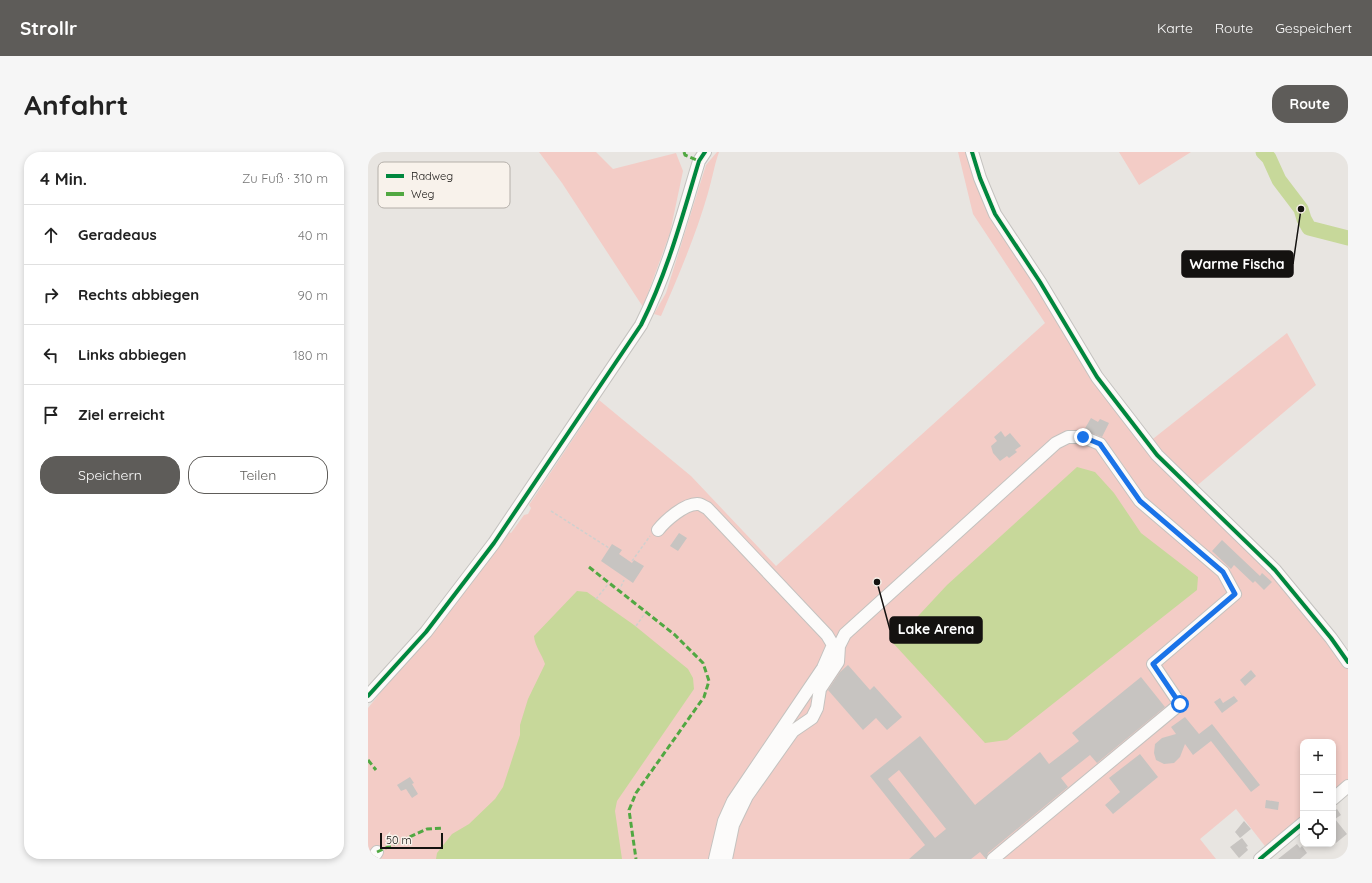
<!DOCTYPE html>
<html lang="de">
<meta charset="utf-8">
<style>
body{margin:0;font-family:Quicksand,sans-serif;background:#f6f6f6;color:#222}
.controls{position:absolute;right:12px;bottom:12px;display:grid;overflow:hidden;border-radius:8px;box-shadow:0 2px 6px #0003}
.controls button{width:36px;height:36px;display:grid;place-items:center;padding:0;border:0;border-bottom:1px solid #e0e0e0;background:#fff;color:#222;font:20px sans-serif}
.scale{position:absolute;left:12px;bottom:10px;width:63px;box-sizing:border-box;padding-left:4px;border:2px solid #141210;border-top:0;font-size:11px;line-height:14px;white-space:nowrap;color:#141210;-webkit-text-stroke:3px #f8f2eb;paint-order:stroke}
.stop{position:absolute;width:12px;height:12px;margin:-9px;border:3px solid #1a73e8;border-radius:50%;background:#fff}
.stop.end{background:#1a73e8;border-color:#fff;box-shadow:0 1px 4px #0008}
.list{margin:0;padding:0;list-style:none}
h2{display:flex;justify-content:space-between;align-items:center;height:52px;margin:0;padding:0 16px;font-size:17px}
h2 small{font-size:13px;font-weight:400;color:#767676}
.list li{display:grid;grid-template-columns:26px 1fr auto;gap:12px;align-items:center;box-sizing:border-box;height:60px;padding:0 16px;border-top:1px solid #e0e0e0}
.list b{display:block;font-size:15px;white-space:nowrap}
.list em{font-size:13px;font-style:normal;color:#767676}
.actions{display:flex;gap:8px;padding:12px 16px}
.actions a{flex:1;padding:9px 0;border:1px solid #5e5c59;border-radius:16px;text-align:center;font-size:14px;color:#5e5c59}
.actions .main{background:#5e5c59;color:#fff}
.icon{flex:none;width:22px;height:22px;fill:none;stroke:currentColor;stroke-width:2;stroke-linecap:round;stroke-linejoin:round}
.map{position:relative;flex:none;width:980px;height:707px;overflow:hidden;border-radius:16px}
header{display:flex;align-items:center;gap:24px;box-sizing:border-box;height:56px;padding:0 20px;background:#5e5c59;color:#fff}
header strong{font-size:19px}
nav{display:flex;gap:22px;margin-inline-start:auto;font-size:14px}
.intro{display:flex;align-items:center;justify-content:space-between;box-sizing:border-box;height:96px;padding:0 24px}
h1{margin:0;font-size:28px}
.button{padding:10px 18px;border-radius:16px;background:#5e5c59;color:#fff;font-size:14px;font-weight:700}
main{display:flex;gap:24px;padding:0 24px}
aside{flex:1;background:#fff;border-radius:16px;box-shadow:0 2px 6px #0003}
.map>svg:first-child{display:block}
.green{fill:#f3ccc6}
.water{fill:#c7d89a}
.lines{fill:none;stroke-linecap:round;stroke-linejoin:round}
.river{stroke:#c7d89a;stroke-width:15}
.building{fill:#c7c4c1;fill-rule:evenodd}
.minor-casing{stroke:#c4c2bf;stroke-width:14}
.path{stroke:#d0d0ce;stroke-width:1.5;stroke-dasharray:3 2;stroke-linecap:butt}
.minor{stroke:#fcfbfa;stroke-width:12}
.quiet{stroke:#51a842;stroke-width:3;stroke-dasharray:6 3;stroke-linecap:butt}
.cycleway-casing{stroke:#f8f2eb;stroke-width:6}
.cycleway{stroke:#00873e;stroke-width:4}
.route{stroke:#1a73e8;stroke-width:5}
.key{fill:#f8f2eb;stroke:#b4afa9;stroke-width:1}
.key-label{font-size:11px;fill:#141210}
.leader{fill:none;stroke:#141210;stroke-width:1.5}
.callout-dot{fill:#141210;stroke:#f8f2eb;stroke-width:1.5}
.callout{fill:#141210;stroke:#141210;stroke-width:1.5}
.callout-label{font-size:14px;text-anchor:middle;font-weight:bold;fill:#fff}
</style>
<header>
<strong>Strollr</strong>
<nav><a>Karte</a><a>Route</a><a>Gespeichert</a></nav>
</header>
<div class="intro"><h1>Anfahrt</h1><a class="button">Route</a></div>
<main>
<aside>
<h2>4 Min.<small>Zu Fuß · 310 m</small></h2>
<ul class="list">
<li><svg class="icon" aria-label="ahead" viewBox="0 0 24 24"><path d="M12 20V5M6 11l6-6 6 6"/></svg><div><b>Geradeaus</b></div><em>40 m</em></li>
<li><svg class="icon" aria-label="right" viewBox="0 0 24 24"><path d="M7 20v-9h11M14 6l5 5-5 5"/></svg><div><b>Rechts abbiegen</b></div><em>90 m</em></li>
<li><svg class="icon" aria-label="left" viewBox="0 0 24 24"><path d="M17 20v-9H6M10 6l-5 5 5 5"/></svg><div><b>Links abbiegen</b></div><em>180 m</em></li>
<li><svg class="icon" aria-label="arrive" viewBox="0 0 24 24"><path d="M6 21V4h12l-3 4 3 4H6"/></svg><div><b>Ziel erreicht</b></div></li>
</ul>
<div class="actions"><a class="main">Speichern</a><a>Teilen</a></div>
</aside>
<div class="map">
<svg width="980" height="707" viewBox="0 0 980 707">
<rect width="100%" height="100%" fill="#e8e5e1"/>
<path class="green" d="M171 0H228L245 17 308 1 315 19 302 81 275 155 194 31Z
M349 0H351C346 14 344 28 340 41 328 83 310 125 293 164L286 162 298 141 338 13Z
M590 0H601L687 162 725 226 898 415 980 516V629L965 642V590H935V668L900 698 868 657 832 687 848 707H0V556L141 380 143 381 156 363 160 362 163 356 161 353 231 248 323 324 408 414 677 171 605 62Z
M751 0H823L771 33Z
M919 181 948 233 825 337 781 290Z"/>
<path class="water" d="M709 315 727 320 746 341 773 381 830 425 829 438 639 588 617 591 525 491 579 433Z
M209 439 219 440 266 473 320 517 325 526 326 537 249 649 247 659 254 707H68L69 701 84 682 101 672 127 647 135 635 152 583V573L160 547 177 512C174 502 167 495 166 484Z"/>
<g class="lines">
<path class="river" d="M895 0 901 6 911 28 933 57 936 67 941 76 980 86"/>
</g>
<path class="building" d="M723 266 730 270 732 267 741 271 734 285 716 278Z
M633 279 637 285 642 281 653 294 647 298 649 300 641 306 639 304 632 309 625 301 623 294 629 289 626 285Z
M311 381 319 386 310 399 302 394Z
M854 388 892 424 894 421 904 430 896 438 887 429 885 431 866 413 863 417 844 399Z
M244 392 254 398 251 402 264 411 266 408 276 414 265 431 233 409Z
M480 513 502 538 506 534 534 565 519 578 508 566 495 578 460 538 472 520Z
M883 518 888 524 877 534 872 528Z
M773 525 797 555 729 611 722 603 693 626 700 635 620 701 618 707 612 700 603 707H541L557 693 502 624 552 584 607 653 672 600 681 612 711 589 704 581ZM531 618 578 677 567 686 520 627Z
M866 544 870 549 854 561 846 550 852 546 855 551Z
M817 565 831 582 844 572 892 633 883 640 843 589 825 603 817 592 812 605 806 611 796 612 788 608 786 601 787 592 794 586 808 582 803 575Z
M772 602 790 625 745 662 737 653 752 640 741 626Z
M42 625 46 631 44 632 50 642 44 646 38 637 33 639 29 633Z
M898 648 911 650 910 658 897 656Z
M969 657 973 663 967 667 979 682 968 691 965 687V660Z
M876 669 883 677 872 686 867 680Z
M874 686 880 694 878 695 880 698 871 706 862 695Z
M929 692 932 696 934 694 939 701 932 707H910Z"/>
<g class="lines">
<defs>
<path id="minor" d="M604 0 612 26 627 62 672 130 729 225 789 303 907 418 963 486 980 510
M290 378C297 369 317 351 330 352 333 352 336 355 339 356L459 483 465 493 455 516 365 649 356 669 347 707
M0 544 58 480 126 391 273 173C300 119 314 65 331 9L337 0
M965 647 980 634
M4 707 9 700
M358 707 365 673 379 644 425 579 444 566 449 556 452 537 470 510 471 494 477 482 688 291 700 285H715L732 292 772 349 855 420 867 442 785 512 812 552 625 707
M892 707 935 671"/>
</defs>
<use href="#minor" class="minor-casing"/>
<path class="path" d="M183 359 241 396
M264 409 282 384
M251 439 256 428
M228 447 241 431
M268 474 278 460"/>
<use href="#minor" class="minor"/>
<path class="quiet" d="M316 0 317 3 331 9
M221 415 307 483 335 511 341 529 336 545 268 641 261 658 268 707
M0 608 8 618
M9 700 59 677 75 676"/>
<defs>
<path id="cycleway" d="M604 0 612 26 627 62 672 130 729 225 789 303 907 418 963 486 980 510
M0 544 58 480 126 391 273 173C300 119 314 65 331 9L337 0
M892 707 935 671"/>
</defs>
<use href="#cycleway" class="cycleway-casing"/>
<use href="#cycleway" class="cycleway"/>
</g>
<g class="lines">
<path class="route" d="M715 285 732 292 772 349 855 420 867 442 785 512 812 552"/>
</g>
<rect x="10" y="10" width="132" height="46" rx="6" class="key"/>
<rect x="18" y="22" width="18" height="4" fill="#00873e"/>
<rect x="18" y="40" width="18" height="4" fill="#51a842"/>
<g class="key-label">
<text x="43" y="28">Radweg</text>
<text x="43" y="46">Weg</text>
</g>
<path class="leader" d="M933 57L925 112M509 430L522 478"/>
<g class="callout-dot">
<circle cx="933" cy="57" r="4"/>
<circle cx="509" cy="430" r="4"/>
</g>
<g class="callout">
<rect x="814" y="99" width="111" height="26" rx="4"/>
<rect x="522" y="465" width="92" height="26" rx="4"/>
</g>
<g class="callout-label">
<text x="869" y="117">Warme Fischa</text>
<text x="568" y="482">Lake Arena</text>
</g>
</svg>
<div class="controls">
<button>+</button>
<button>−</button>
<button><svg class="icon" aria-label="locate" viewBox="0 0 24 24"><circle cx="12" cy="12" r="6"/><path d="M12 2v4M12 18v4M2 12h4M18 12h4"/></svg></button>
</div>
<div class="scale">50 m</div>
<div class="stop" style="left:812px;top:552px"></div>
<div class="stop end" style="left:715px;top:285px"></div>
</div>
</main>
